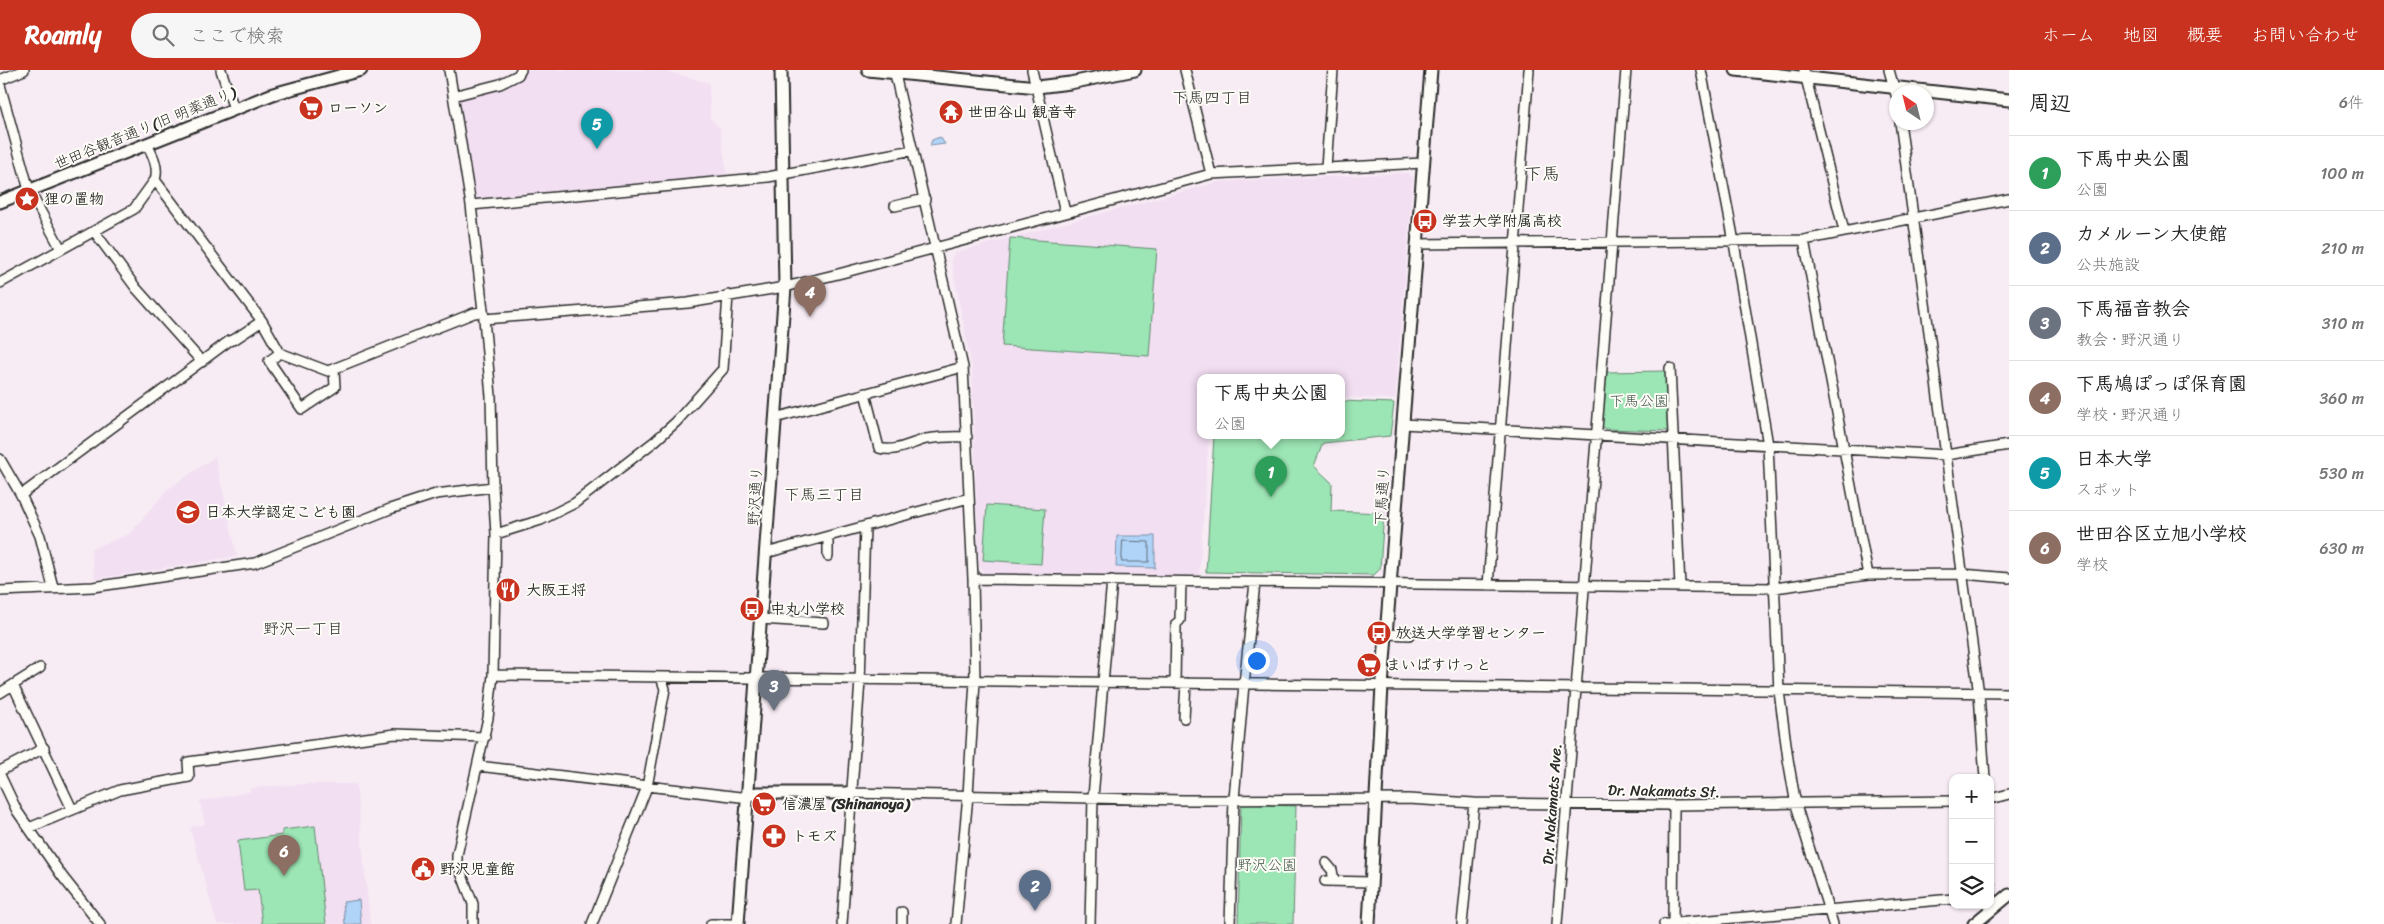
<!DOCTYPE html>
<html lang="ja">
<meta charset="utf-8">
<style>
body{margin:0;font-family:Sriracha,"Klee One",sans-serif;background:#f6f6f6;color:#222}
.controls{position:absolute;right:15px;bottom:15px;display:grid;overflow:hidden;border-radius:10px;box-shadow:0 1px 4px #0004}
.controls button{width:45px;height:45px;display:grid;place-items:center;padding:0;border:0;border-bottom:1px solid #e0e0e0;background:#fff;color:#222;font:25px sans-serif}
.compass{position:absolute;left:1889px;top:15px;width:45px;height:45px;border-radius:50%;background:#fff;box-shadow:0 1px 4px #0004;rotate:325deg}
.you{position:absolute;left:1256px;top:590px;width:18px;height:18px;margin:-12px;border:4px solid #fff;border-radius:50%;background:#1a73e8;box-shadow:0 0 0 8px #1a73e833}
.badge{display:grid;place-items:center;width:32px;height:32px;border-radius:50%;background:#c8321e;color:#fff;font-size:16px;font-weight:700}
.pin{position:absolute;translate:-50% -41px;filter:drop-shadow(0 1px 2px #0008)}
.pin::after{content:'';position:absolute;top:26px;width:18px;height:15px;background:inherit;clip-path:polygon(0 0,100% 0,50% 100%)}
.popup{position:absolute;left:1197px;top:304px;width:148px;height:65px;box-sizing:border-box;display:grid;place-content:center;border-radius:10px;background:#fff;filter:drop-shadow(0 1px 4px #0005);font-size:16px;white-space:nowrap;color:#767676}
.popup b{font-size:19px;color:#222}
.popup::after{content:'';position:absolute;left:50%;top:100%;margin-left:-10px;border:10px solid transparent;border-top-color:#fff}
.list{margin:0;padding:0;list-style:none}
h2{display:flex;justify-content:space-between;align-items:center;height:65px;margin:0;padding:0 20px;font-size:21px}
h2 small{font-size:16px;font-weight:400;color:#767676}
.list li{display:grid;grid-template-columns:32px 1fr auto;gap:15px;align-items:center;box-sizing:border-box;height:75px;padding:0 20px;border-top:1px solid #e0e0e0}
.list b{display:block;font-size:19px;white-space:nowrap}
.list p{margin:0;font-size:16px;white-space:nowrap;color:#767676}
.list em{font-size:16px;font-style:normal;color:#767676}
.icon{flex:none;width:28px;height:28px;fill:none;stroke:currentColor;stroke-width:2;stroke-linecap:round;stroke-linejoin:round}
.map{position:relative;flex:none;width:2009px;height:854px;overflow:hidden}
header{display:flex;align-items:center;gap:30px;box-sizing:border-box;height:70px;padding:0 25px;background:#c8321e;color:#fff}
header strong{font-size:24px}
nav{display:flex;gap:28px;margin-inline-start:auto;font-size:18px}
.search{width:350px;height:45px;background:#f6f6f6;display:flex;align-items:center;gap:12px;box-sizing:border-box;padding:0 18px;border-radius:28px;color:#767676;font-size:19px}
main{display:flex}
aside{flex:1;background:#fff}
.map>svg:first-child{display:block}
.built{fill:#f2dff2}
.green{fill:#9ce5b4;stroke:#648870}
.water{fill:#b0d4f8;stroke:#7b90a6}
.lines{fill:none;stroke-linecap:round;stroke-linejoin:round}
.shore{stroke:#606f7d;stroke-width:1}
.minor-casing{stroke:#2b2b2b;stroke-width:12}
.tertiary-casing{stroke:#2b2b2b;stroke-width:15}
.minor{stroke:#fdfcf7;stroke-width:9}
.tertiary{stroke:#fdfcf7;stroke-width:11}
.labels{text-anchor:middle;dominant-baseline:central;stroke-width:4;stroke-linejoin:round;paint-order:stroke}
.poi-label{font-size:15px;font-weight:bold;fill:#2b2b2b;stroke:#fdfcf7;text-anchor:start}
.street-label{font-size:15px;fill:#2b2b2b;stroke:#fdfcf7}
.park-label{font-size:15px;fill:#475a4d;stroke:#fdfcf7}
.neighbourhood-label{font-size:16px;fill:#2b2b2b;stroke:#fdfcf7}
.quarter-label{font-size:18px;fill:#2b2b2b;stroke:#fdfcf7}
</style>
<header>
<strong>Roamly</strong>
<div class="search"><svg class="icon" aria-label="search" viewBox="0 0 24 24"><circle cx="10" cy="10" r="6"/><path d="M15 15l6 6"/></svg>ここで検索</div>
<nav><a>ホーム</a><a>地図</a><a>概要</a><a>お問い合わせ</a></nav>
</header>
<main>
<div class="map">
<svg width="2009" height="854" viewBox="0 0 2009 854">
<rect width="100%" height="100%" fill="#f7ebf4"/>
<filter id="ink" filterUnits="userSpaceOnUse"><feTurbulence type="fractalNoise" baseFrequency=".02" numOctaves="2"/><feDisplacementMap in="SourceGraphic" scale="10" xChannelSelector="R" yChannelSelector="G"/><feConvolveMatrix kernelMatrix="1 2 1 2 8 2 1 2 1" color-interpolation-filters="sRGB"/></filter>
<g filter="url(#ink)">
<path class="built" d="M523 0H661L709 13 710 48 720 58 727 105 476 128 459 28Z
M1407 103 1413 107 1395 329 1341 327V308H1201V366H1209L1199 505 984 504 979 496 972 298 951 189 954 183 1218 112Z
M215 387 237 486 95 509 91 479 130 464 167 420Z
M310 714H356L370 854H217L190 758 205 754 200 731 250 722V718Z"/>
<path class="green" d="M1010 168 1157 179 1149 286 1002 276Z
M1667 301 1671 361 1605 359 1602 355 1604 302Z
M1341 331 1394 333 1390 366 1323 373 1314 396 1332 413 1331 441 1384 443 1380 499 1374 505 1206 502 1214 366H1341Z
M987 435 1045 439 1041 494 983 490Z
M1241 734 1296 736 1293 854H1238Z
M315 756 326 854H262L258 820 244 821 238 771 282 765V760Z"/>
<path class="water" d="M940 67 945 74 930 76 932 70Z
M1117 466H1155V498L1116 497Z
M359 830 361 854H345L343 832Z"/>
<g class="lines">
<path class="shore" d="M1123 471 1149 472V492H1122Z"/>
<defs>
<path id="minor" d="M221 0 234 39
M449 0 471 135 484 249 491 326 493 417 496 464 493 605 488 648 457 785V792L473 834V854
M894 0 963 297 973 509 975 611 968 725 956 854
M1032 0 1065 142
M1185 0 1211 104
M1701 0 1732 161 1768 375 1779 621 1788 689 1796 735 1833 854
M1804 0 1844 161
M1889 0 1896 25
M0 10 24 0
M0 15 29 120 61 179
M453 26 500 14 518 5 521 0
M1900 52 1979 624 1985 708
M147 74C153 86 159 97 155 110L262 251 280 283 328 301 474 243 483 242
M1326 97 1333 0
M471 135 768 107 913 80
M895 136 925 129
M94 161 136 218 202 292
M1804 170 1868 505
M1417 174 1804 170 2009 129
M0 213 134 139 155 110
M484 249 688 233 785 217 842 203 1211 104 1423 93
M280 283 269 291 302 339 335 317 334 300
M1670 298 1680 517
M865 323 879 378C895 383 911 373 926 369 940 367 953 366 967 367
M775 348 963 297
M1403 354 1946 385 2009 375
M0 389 21 425 40 466 53 517
M21 425 229 271 235 269 262 251
M496 464 541 450 575 433 655 371 676 352 723 299 728 225
M828 467V486
M766 483 969 428
M973 509 1775 518 1868 505 1962 504 2009 508
M1488 515 1529 0
M0 521 93 517 255 493 390 439 436 424 493 417
M760 549 824 553
M1387 564 1409 565
M493 605 2009 623
M1175 613 1176 554 1180 550 1181 512
M13 615 72 739
M0 623 40 598
M1184 648 1186 613
M478 696 740 727 747 726
M0 701 44 678
M0 705 17 741 62 806 100 854
M851 723 1182 730 1408 729 1474 733 1674 735 1953 731
M1990 729 2009 724
M29 758 120 720 189 707 188 692 395 664 485 667
M1326 793 1332 800 1334 811
M1325 811 1371 812
M1990 815 1991 827 1997 835
M592 854 647 717 665 619 661 607
M711 854H731
M842 854 860 611 865 457
M902 854V842
M1090 854 1093 727 1112 510
M1230 854 1234 729 1244 614 1255 513
M1462 854 1474 733
M1557 854 1626 0
M1664 854 1953 829
M1673 854 1674 735"/>
<path id="tertiary" d="M868 0 1037 17 1070 13 1135 0
M1736 0 2009 30
M0 132 273 24 361 0
M747 726 757 723H851
M738 854 785 217 781 0
M1369 854 1382 616 1431 0
M1974 854 2009 825"/>
</defs>
<use href="#minor" class="minor-casing"/>
<use href="#tertiary" class="tertiary-casing"/>
<use href="#minor" class="minor"/>
<use href="#tertiary" class="tertiary"/>
</g>
</g>
<defs>
<symbol id="supermarket-disc" viewBox="-11 -11 22 22"><circle r="9.5" fill="#c8321e" stroke="#fdfcf7"/><path d="M-6-5.5h2.5l.6 2H6L4.5 2H-2.5L-4.4-4H-6ZM-1.5 3.2a1.3 1.3 0 1 0 .1 0ZM3 3.2a1.3 1.3 0 1 0 .1 0Z" fill="#fff"/></symbol>
<symbol id="temple-disc" viewBox="-11 -11 22 22"><circle r="9.5" fill="#c8321e" stroke="#fdfcf7"/><path d="M0-6L5-2H3V0L6.5 2.5H4V6H1.5V3h-3V6H-4V2.5H-6.5L-3 0V-2H-5Z" fill="#fff"/></symbol>
<symbol id="sight-disc" viewBox="-11 -11 22 22"><circle r="9.5" fill="#c8321e" stroke="#fdfcf7"/><path d="M0-6L1.8-2.2L6-1.7L2.9 1.2L3.7 5.4L0 3.3L-3.7 5.4L-2.9 1.2L-6-1.7L-1.8-2.2Z" fill="#fff"/></symbol>
<symbol id="bus-disc" viewBox="-11 -11 22 22"><circle r="9.5" fill="#c8321e" stroke="#fdfcf7"/><path d="M-5-6H5V4H4V6H2V4H-2V6H-4V4H-5ZM-3.5-4V0h7V-4ZM-3.5 1.2v1.5H-2V1.2ZM2 1.2v1.5H3.5V1.2Z" fill="#fff"/></symbol>
<symbol id="school-disc" viewBox="-11 -11 22 22"><circle r="9.5" fill="#c8321e" stroke="#fdfcf7"/><path d="M0-5L7-2L0 1L-7-2ZM-4 1L0 2.5L4 1V4Q0 6-4 4Z" fill="#fff"/></symbol>
<symbol id="restaurant-disc" viewBox="-11 -11 22 22"><circle r="9.5" fill="#c8321e" stroke="#fdfcf7"/><path d="M-5-6h1v4h1v-4h1v4h1v-4h1v5L-1.5 .5V6h-2V.5L-5-1ZM5-6V6H3V1.5H1.5Q1.5-4 5-6Z" fill="#fff"/></symbol>
<symbol id="pharmacy-disc" viewBox="-11 -11 22 22"><circle r="9.5" fill="#c8321e" stroke="#fdfcf7"/><path d="M-2-6h4v4h4v4h-4v4h-4v-4h-4v-4h4Z" fill="#fff"/></symbol>
<symbol id="civic-disc" viewBox="-11 -11 22 22"><circle r="9.5" fill="#c8321e" stroke="#fdfcf7"/><path d="M-.6-6.5H3V-4.5H.6V-3L4-1V1h2V6H-6V1h2V-1L-.6-3ZM-1.2 2.5V6h2.4V2.5Z" fill="#fff"/></symbol>
</defs>
<g fill-rule="evenodd">
<use href="#supermarket-disc" x="297" y="24" width="28" height="28"/>
<use href="#temple-disc" x="937" y="28" width="28" height="28"/>
<use href="#sight-disc" x="13" y="115" width="28" height="28"/>
<use href="#bus-disc" x="1411" y="137" width="28" height="28"/>
<use href="#school-disc" x="174" y="428" width="28" height="28"/>
<use href="#restaurant-disc" x="494" y="506" width="28" height="28"/>
<use href="#bus-disc" x="738" y="525" width="28" height="28"/>
<use href="#bus-disc" x="1365" y="549" width="28" height="28"/>
<use href="#supermarket-disc" x="1355" y="581" width="28" height="28"/>
<use href="#supermarket-disc" x="750" y="720" width="28" height="28"/>
<use href="#pharmacy-disc" x="760" y="752" width="28" height="28"/>
<use href="#civic-disc" x="409" y="785" width="28" height="28"/>
</g>
<g class="labels">
<g class="poi-label">
<text x="328" y="38">ローソン</text>
<text x="968" y="42">世田谷山 観音寺</text>
<text x="44" y="129">狸の置物</text>
<text x="1442" y="151">学芸大学附属高校</text>
<text x="206" y="442">日本大学認定こども園</text>
<text x="526" y="520">大阪王将</text>
<text x="770" y="539">中丸小学校</text>
<text x="1396" y="563">放送大学学習センター</text>
<text x="1386" y="595">まいばすけっと</text>
<text x="782" y="734">信濃屋 (Shinanoya)</text>
<text x="792" y="766">トモズ</text>
<text x="440" y="799">野沢児童館</text>
</g>
<g class="street-label">
<text transform="translate(145 58) rotate(-22)">世田谷観音通り(旧 明薬通り)</text>
<text transform="translate(755 426) rotate(-86)">野沢通り</text>
<text transform="translate(1382 426) rotate(-86)">下馬通り</text>
<text transform="translate(1664 721) rotate(1)">Dr. Nakamats St.</text>
<text transform="translate(1552 734) rotate(-86)">Dr. Nakamats Ave.</text>
</g>
<g class="park-label">
<text x="1639" y="331">下馬公園</text>
<text x="1267" y="795">野沢公園</text>
</g>
<g class="neighbourhood-label">
<text x="1212" y="27">下馬四丁目</text>
<text x="824" y="424">下馬三丁目</text>
<text x="303" y="558">野沢一丁目</text>
</g>
<g class="quarter-label">
<text x="1542" y="104">下馬</text>
</g>
</g>
</svg>
<div class="controls">
<button>+</button>
<button>−</button>
<button><svg class="icon" aria-label="layers" viewBox="0 0 24 24"><path d="M12 4l9 5-9 5-9-5zM3 14l9 5 9-5"/></svg></button>
</div>
<svg class="compass" viewBox="-18 -18 36 36"><path d="M0-13l5 13h-10z" fill="#e53935"/><path d="M0 13l5-13h-10z" fill="#767676"/></svg>
<div class="you"></div>
<div class="pin badge" style="left:1271px;top:427px;background:#2e9e5b">1</div>
<div class="popup"><b>下馬中央公園</b>公園</div>
<div class="pin badge" style="left:1035px;top:841px;background:#5c6f8a">2</div>
<div class="pin badge" style="left:774px;top:641px;background:#6b7280">3</div>
<div class="pin badge" style="left:810px;top:247px;background:#8d6e63">4</div>
<div class="pin badge" style="left:597px;top:79px;background:#0f9aa8">5</div>
<div class="pin badge" style="left:284px;top:806px;background:#8d6e63">6</div>
</div>
<aside>
<h2>周辺<small>6件</small></h2>
<ul class="list">
<li><span class="badge" style="background:#2e9e5b">1</span><div><b>下馬中央公園</b><p>公園</p></div><em>100 m</em></li>
<li><span class="badge" style="background:#5c6f8a">2</span><div><b>カメルーン大使館</b><p>公共施設</p></div><em>210 m</em></li>
<li><span class="badge" style="background:#6b7280">3</span><div><b>下馬福音教会</b><p>教会 · 野沢通り</p></div><em>310 m</em></li>
<li><span class="badge" style="background:#8d6e63">4</span><div><b>下馬鳩ぽっぽ保育園</b><p>学校 · 野沢通り</p></div><em>360 m</em></li>
<li><span class="badge" style="background:#0f9aa8">5</span><div><b>日本大学</b><p>スポット</p></div><em>530 m</em></li>
<li><span class="badge" style="background:#8d6e63">6</span><div><b>世田谷区立旭小学校</b><p>学校</p></div><em>630 m</em></li>
</ul>
</aside>
</main>
